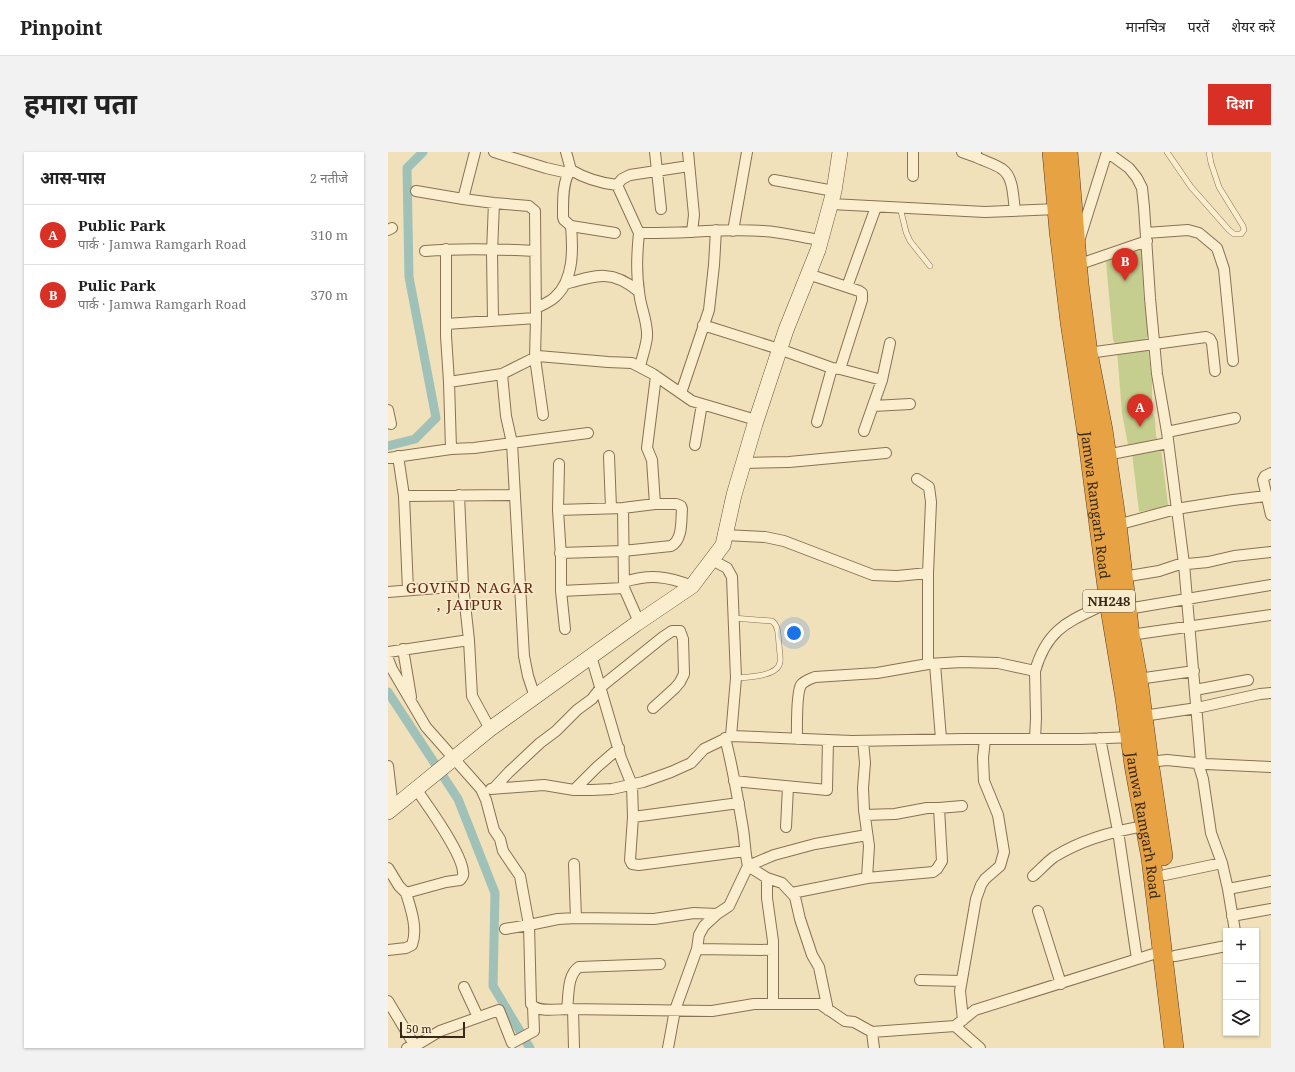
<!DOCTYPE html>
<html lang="hi">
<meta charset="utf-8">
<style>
body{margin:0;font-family:"Noto Serif","Noto Sans Devanagari",serif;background:#f2f2f2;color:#222}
.controls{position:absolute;right:12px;bottom:12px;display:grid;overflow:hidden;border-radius:0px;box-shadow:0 1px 3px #0004}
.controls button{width:36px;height:36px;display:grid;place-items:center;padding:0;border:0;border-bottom:1px solid #e0e0e0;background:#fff;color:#222;font:20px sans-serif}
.scale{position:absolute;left:12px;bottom:10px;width:65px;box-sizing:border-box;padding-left:4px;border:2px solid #36281a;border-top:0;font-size:11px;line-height:14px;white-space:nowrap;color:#36281a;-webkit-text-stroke:3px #f7ebcb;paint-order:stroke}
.you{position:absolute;left:406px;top:481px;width:14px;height:14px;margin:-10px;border:3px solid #fff;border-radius:50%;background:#1a73e8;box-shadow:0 0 0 6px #1a73e833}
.badge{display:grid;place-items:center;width:26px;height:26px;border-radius:50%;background:#d93025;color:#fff;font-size:13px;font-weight:700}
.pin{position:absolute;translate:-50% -33px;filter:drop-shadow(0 1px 2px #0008)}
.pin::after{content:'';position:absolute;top:21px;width:14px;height:12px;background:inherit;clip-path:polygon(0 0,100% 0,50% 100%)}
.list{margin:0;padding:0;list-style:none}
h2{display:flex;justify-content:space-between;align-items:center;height:52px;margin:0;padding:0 16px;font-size:17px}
h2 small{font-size:13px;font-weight:400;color:#767676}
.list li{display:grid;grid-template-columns:26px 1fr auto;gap:12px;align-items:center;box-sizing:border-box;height:60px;padding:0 16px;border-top:1px solid #e0e0e0}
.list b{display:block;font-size:15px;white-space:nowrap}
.list p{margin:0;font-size:13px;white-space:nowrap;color:#767676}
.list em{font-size:13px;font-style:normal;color:#767676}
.icon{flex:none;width:22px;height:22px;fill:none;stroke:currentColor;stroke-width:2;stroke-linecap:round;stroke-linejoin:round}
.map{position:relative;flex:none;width:883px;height:896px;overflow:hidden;border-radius:0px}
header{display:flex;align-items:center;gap:24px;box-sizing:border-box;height:56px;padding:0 20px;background:#fff;border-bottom:1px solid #e0e0e0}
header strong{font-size:19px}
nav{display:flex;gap:22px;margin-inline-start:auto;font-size:14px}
.intro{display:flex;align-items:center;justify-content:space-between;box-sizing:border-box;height:96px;padding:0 24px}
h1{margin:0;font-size:28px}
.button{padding:10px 18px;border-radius:0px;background:#d93025;color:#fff;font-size:14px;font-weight:700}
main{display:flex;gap:24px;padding:0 24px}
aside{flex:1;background:#fff;border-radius:0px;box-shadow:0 1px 3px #0004}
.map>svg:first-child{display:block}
.green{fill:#c6ce8f}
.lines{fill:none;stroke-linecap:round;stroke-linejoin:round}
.canal{stroke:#9fc1b7;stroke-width:9}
.lane-casing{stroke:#887154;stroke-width:6}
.street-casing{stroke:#887154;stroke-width:12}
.secondary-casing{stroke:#6a5237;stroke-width:16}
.highway-casing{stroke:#553e29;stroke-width:20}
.lane{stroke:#fbeece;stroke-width:5}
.street{stroke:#fbeece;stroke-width:10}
.secondary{stroke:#fbeece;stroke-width:15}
.highway{stroke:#e7a244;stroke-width:19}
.labels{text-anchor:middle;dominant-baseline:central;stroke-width:3;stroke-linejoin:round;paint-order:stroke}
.shield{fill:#f7ebcb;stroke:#70624f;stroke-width:1}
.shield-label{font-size:13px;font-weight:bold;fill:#36281a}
.street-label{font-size:14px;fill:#36281a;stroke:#f7ebcb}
.neighbourhood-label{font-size:15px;letter-spacing:1px;fill:#652917;stroke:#f7ebcb}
</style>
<header>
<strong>Pinpoint</strong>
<nav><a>मानचित्र</a><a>परतें</a><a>शेयर करें</a></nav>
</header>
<div class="intro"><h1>हमारा पता</h1><a class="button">दिशा</a></div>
<main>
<aside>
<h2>आस-पास<small>2 नतीजे</small></h2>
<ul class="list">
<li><span class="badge">A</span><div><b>Public Park</b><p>पार्क · Jamwa Ramgarh Road</p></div><em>310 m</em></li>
<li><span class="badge">B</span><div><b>Pulic Park</b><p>पार्क · Jamwa Ramgarh Road</p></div><em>370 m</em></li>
</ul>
</aside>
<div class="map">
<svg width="883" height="896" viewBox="0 0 883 896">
<rect width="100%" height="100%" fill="#f0e1bb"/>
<path class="green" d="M754 94 753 100 756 148 762 183 754 189 728 194 725 188 718 110 721 107Z
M760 197 764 228V259L767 266 768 284 773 297 780 353 772 356 751 360 744 301 741 298 734 261 729 199Z"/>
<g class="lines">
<path class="canal" d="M0 294 27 287 48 266 21 125 19 16 35 0
M0 540 70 647 107 741 105 834 142 896"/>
<defs>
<path id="lane" d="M779 0 803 35 841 78 846 82H853L856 78 855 74 831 35 823 11 821 0
M512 55 518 80 522 89 542 114
M345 466 384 469C391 474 390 484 391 492 391 497 393 505 392 510 390 525 359 525 348 526"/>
<path id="street" d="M87 0 75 47 106 51 141 54 147 59 148 166
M106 0 158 16 180 21
M178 0 183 18C198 27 212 31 229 33L251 81C292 82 334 76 375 79 394 80 413 85 432 88
M267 0 273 57
M300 0 306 63 304 80
M574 0 588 5V0
M719 0 741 16 749 26 754 36 756 55 762 146 769 222 779 280 796 412 813 611
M588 5C596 9 607 12 614 17 626 25 625 46 627 59
M525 24V0
M386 28 446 39
M229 33 234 27 242 23 301 14
M28 39 75 47
M443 52 597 60 669 57
M183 74 227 81
M0 78 4 76
M345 79 359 0
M251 81C249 100 248 120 251 139 252 155 260 169 259 185 258 195 254 205 252 215
M758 81 800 78 811 81 829 96 836 117 845 209
M692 86 719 0
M37 99C74 96 110 97 147 99
M689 113 759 89
M177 132C208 123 224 117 250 139
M459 135 488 55
M148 156C154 153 162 150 167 145 186 128 185 97 183 74L176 68 175 65C175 52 174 28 183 18
M105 169 104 100 106 51
M58 172 148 166 147 206 155 263
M315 173 391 197 444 216 452 217 474 148V141L471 139 420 122
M700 201 818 185 822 187 824 191 827 219
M452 217 494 228
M114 222 150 204 220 210 244 211 265 222 304 249 368 268
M61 230 114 222 118 264 124 291 136 504 140 524 147 545
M293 241 321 158 326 113 328 78
M485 254 522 252
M0 258 3 272
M429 270 444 216
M476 279 494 228 502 191
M779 280 847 266
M307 293 314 252
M63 297 86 296 200 281
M718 303 780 291
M10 304 16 344
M221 304 223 356
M0 306 63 297 61 230 58 184V97
M355 311 401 310 498 301
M171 312 170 358 173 405V439L177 477
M883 321 877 324 875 328 883 363
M529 327 541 335 543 350 540 421V512
M235 356 236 436
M170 358 235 356 267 352 264 308 259 296 268 224
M729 373 788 357 845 348 878 344
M337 383 377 385 396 389 485 423 509 424 540 421
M172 401 235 399 283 394C295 388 293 368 294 357L293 354 288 352H267
M324 408 339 416 344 425 348 526 343 584 464 589 577 587H693L746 585
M735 425 771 419 789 413 820 410 846 404 883 400
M236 430C262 422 279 424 304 434
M20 438 16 344 126 343
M173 439 236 436 251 470
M0 440 75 434 71 343
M739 457 883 433
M742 483 883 463
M81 488 84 544 102 577
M15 497 23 545
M0 500 81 488 75 434
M203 504 233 606 244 633 245 665 242 708 244 712 251 713 357 699
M0 507 4 517 38 575 93 637 98 648 106 678 112 687 115 699 132 724 141 773 117 777
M547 512 553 587
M647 519C660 474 683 469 721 450
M750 527 806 519
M807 538 860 528
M755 564 809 556 872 542 883 541
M337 586C345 616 350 647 355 677 357 690 357 702 360 714L386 703 427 692 479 683
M712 586 730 679 749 807
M409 587C409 575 408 542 413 533 416 529 422 527 427 525L489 521 540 512 574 510 610 511 647 519 648 566 647 587
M475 589 477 611 475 636 476 658 481 694 479 726 545 720 549 717 554 709 551 656
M761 610 779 608 818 612 883 615
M810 611 815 627 823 681 834 711 840 737 847 779
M0 614 5 656
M346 629 439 638 440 588
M106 636 121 620 152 591 168 579 189 558 204 547 214 534 275 485 284 479H292L295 487 296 522 292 530 287 536 265 556
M103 637 156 633 186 638H204L224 637 255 630 283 620 303 611 316 597 343 584
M186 638 209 615 231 596
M477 663 507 662 539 656H551L574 654
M245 665 351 651
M398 675 400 635
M186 712 188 766
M0 716 11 734 18 741 58 730 72 728C74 726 76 723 75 720 74 701 40 654 28 637
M777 723 834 711
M645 724C652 718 659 710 666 705 693 688 725 679 757 674
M379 726V746L385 789V852
M840 737 883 729
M404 741 479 726
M650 759 673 832
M844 764 883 757
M309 797 385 798
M0 798 18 796 24 793C30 777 23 757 18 741
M787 804 838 794
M272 812 191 815C179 823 181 843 179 857L324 859 366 852H432L457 869 466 870 484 880 486 896
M532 828 573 829
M76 835 90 865
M0 849 27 894
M179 857C169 857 150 861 143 852L141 773 170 767 188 766 266 767 306 761 329 762 341 754 360 714 379 726 394 731 407 745 412 767 424 803 431 815 440 858
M185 857 186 896
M575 868 572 839 588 747 593 733 597 727 612 714 616 700 610 663 596 629 595 606 597 587
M567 874 587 858 775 799
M484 880 567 874 592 896
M19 896 27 894 52 879 111 858 124 891 146 879 145 854
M280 896 287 858 309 797 311 783 316 774 329 762"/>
<path id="secondary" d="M0 660 102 577 248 472 304 434 335 393 346 343 367 272 398 178 430 98 446 39 452 0"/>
<g id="highway">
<path id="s1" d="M664 0 671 79 682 170 699 282 721 450 737 546 746 613 763 706 786 896"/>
<path d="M680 0 691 132 700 201 715 278 729 373 742 483 750 527 761 610 775 704"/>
</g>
</defs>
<use href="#lane" class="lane-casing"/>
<use href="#street" class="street-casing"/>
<use href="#secondary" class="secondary-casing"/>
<use href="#highway" class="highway-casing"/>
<use href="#lane" class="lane"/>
<use href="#street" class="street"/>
<use href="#secondary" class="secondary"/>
<use href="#highway" class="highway"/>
</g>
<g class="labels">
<rect class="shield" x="695" y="438" width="52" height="22" rx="3"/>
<g class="shield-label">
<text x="721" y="449">NH248</text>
</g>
<g class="street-label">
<text stroke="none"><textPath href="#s1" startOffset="356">Jamwa Ramgarh Road</textPath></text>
<text stroke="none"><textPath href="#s1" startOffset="680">Jamwa Ramgarh Road</textPath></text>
</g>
<g class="neighbourhood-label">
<text x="82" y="435">GOVIND NAGAR<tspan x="82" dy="17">, JAIPUR</tspan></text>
</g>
</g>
</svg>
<div class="controls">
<button>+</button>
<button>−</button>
<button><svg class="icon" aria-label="layers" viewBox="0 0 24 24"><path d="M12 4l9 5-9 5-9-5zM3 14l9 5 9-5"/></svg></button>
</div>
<div class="scale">50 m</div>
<div class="you"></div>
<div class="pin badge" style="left:752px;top:275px">A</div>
<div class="pin badge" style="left:737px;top:129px">B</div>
</div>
</main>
